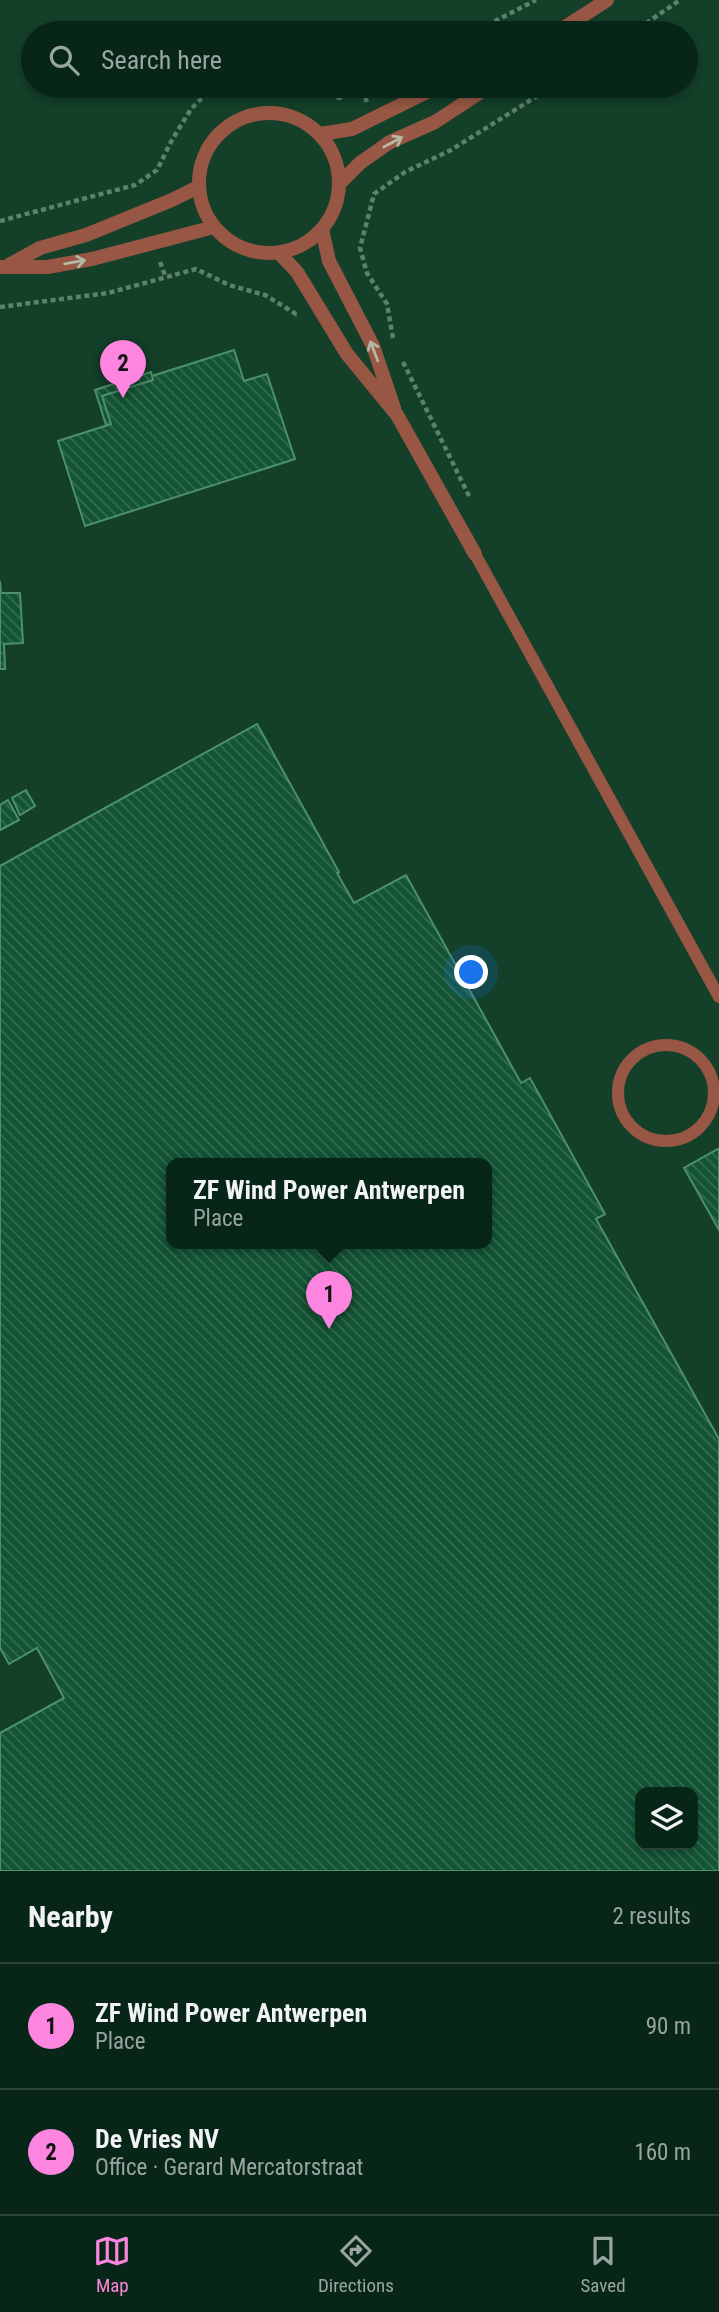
<!DOCTYPE html>
<meta charset="utf-8">
<style>
body{margin:0;font-family:"Roboto Condensed",sans-serif;background:#163224;color:#f1f3f6}
.controls{position:absolute;right:21px;bottom:21px;display:grid;overflow:hidden;border-radius:14px;box-shadow:0 4px 10px #0003}
.controls button{width:63px;height:63px;display:grid;place-items:center;padding:0;border:0;border-bottom:2px solid #294336;background:#082617;color:#f1f3f6;font:35px sans-serif}
.you{position:absolute;left:472px;top:973px;width:24px;height:24px;margin:-18px;border:5px solid #fff;border-radius:50%;background:#1a73e8;box-shadow:0 0 0 10px #1a73e833}
.badge{display:grid;place-items:center;width:46px;height:46px;border-radius:50%;background:#fe85df;color:#111;font-size:23px;font-weight:700}
.pin{position:absolute;translate:-50% -58px;filter:drop-shadow(0 2px 4px #0008)}
.pin::after{content:'';position:absolute;top:37px;width:24px;height:21px;background:inherit;clip-path:polygon(0 0,100% 0,50% 100%)}
.popup{position:absolute;left:166px;top:1158px;width:326px;height:91px;box-sizing:border-box;display:grid;place-content:center;border-radius:14px;background:#082617;filter:drop-shadow(0 2px 5px #0005);font-size:23px;white-space:nowrap;color:#98a5a1}
.popup b{font-size:26px;color:#f1f3f6}
.popup::after{content:'';position:absolute;left:50%;top:100%;margin-left:-14px;border:14px solid transparent;border-top-color:#082617}
.list{margin:0;padding:0;list-style:none}
h2{display:flex;justify-content:space-between;align-items:center;height:91px;margin:0;padding:0 28px;font-size:30px}
h2 small{font-size:23px;font-weight:400;color:#98a5a1}
.list li{display:grid;grid-template-columns:46px 1fr auto;gap:21px;align-items:center;box-sizing:border-box;height:126px;padding:0 28px;border-top:2px solid #294336}
.list b{display:block;font-size:26px;white-space:nowrap}
.list p{margin:0;font-size:23px;white-space:nowrap;color:#98a5a1}
.list em{font-size:23px;font-style:normal;color:#98a5a1}
.icon{flex:none;width:38px;height:38px;fill:none;stroke:currentColor;stroke-width:2;stroke-linecap:round;stroke-linejoin:round}
.map{position:relative;flex:none;width:719px;height:1871px;overflow:hidden}
.search{position:absolute;background:#082617;box-shadow:0 4px 10px #0003;left:21px;right:21px;top:21px;height:77px;display:flex;align-items:center;gap:18px;box-sizing:border-box;padding:0 24px;border-radius:38px;color:#98a5a1;font-size:26px}
.sheet{height:343px;background:#082617}
nav{display:flex;justify-content:space-around;align-items:center;box-sizing:border-box;height:98px;border-top:2px solid #294336;background:#082617;font-size:19px;color:#98a5a1}
nav a{display:grid;justify-items:center;gap:4px}
nav .on{color:#fe85df}
.map>svg:first-child{display:block}
.built{fill:#143f29;fill-rule:evenodd}
.building{fill:url(#building-back-hatch);stroke:#4c916b;stroke-width:2;fill-rule:evenodd}
.lines{fill:none;stroke-linecap:round;stroke-linejoin:round}
.path{stroke:#5c816d;stroke-width:4.5;stroke-dasharray:5 3.5;stroke-linecap:butt}
.service{stroke:#975744;stroke-width:12}
.minor{stroke:#975744;stroke-width:14}
.oneway{stroke:#b4b8a4}
</style>
<div class="map">
<svg width="719" height="1871" viewBox="0 0 719 1871">
<defs>
<pattern id="building-back-hatch" width="6" height="6" patternUnits="userSpaceOnUse" patternTransform="scale(1.75)"><rect width="6" height="6" fill="#135435"/><path d="M-1 5l2 2M0 0l6 6M5-1l2 2" fill="none" stroke="#346c51"/></pattern>
</defs>
<rect width="100%" height="100%" fill="#0b321f"/>
<path class="built" d="M0 0H719V1871H0ZM33 33H686V86H33ZM172 1163H486V1243H172ZM640 1792H693V1845H640Z"/>
<path class="building" d="M234 350 244 381 267 374 295 459 85 526 58 441 111 424 102 396 153 380 152 376Z
M151 372 153 380 102 396 111 424 106 425 95 390Z
M0 581 1 593H20L23 643 4 644 5 669H0Z
M257 724 339 872 337 873 354 903 406 875 521 1083 530 1078 605 1214 596 1219 719 1439V1871H0V1733L64 1698 37 1648 9 1664 0 1648V866ZM172 1163H486V1243H172ZM640 1792H693V1845H640Z
M26 790 35 806 20 815 12 798Z
M8 800 19 820 0 830V805Z
M718 1149 719 1151V1230L684 1168Z"/>
<g class="lines">
<path class="path" d="M472 33 536 0
M632 33 680 0
M305 86 339 98 369 86
M362 90 367 102
M0 221 135 185 157 170 172 140 191 109 201 99 224 86
M160 262 166 278
M0 307 108 293 196 269 229 285 265 295 296 314 299 313
M393 338 387 304 367 273 360 248 374 194 405 172 451 150 553 86
M403 362 470 498"/>
<path class="service" d="M475 554 719 997
M618 1093a48 48 0 1 1 96 0a48 48 0 1 1-96 0Z"/>
<path class="minor" d="M556 33 607 0
M199 183a70 70 0 1 1 140 0a70 70 0 1 1-140 0Z
M320 134 352 129 439 86
M340 183 360 163 390 142 435 122 490 86
M322 229 329 261 373 346 394 408
M279 253 297 272 347 354 397 415 475 554
M9 265 40 248 86 235 172 200 198 187
M0 267H47L92 259 214 227"/>
</g>
<defs><path id="oneway-shaft" d="M-6 0H5M1.5-3L5.5 0L1.5 3" fill="none" stroke-width="1.6" stroke-linecap="round" stroke-linejoin="round" transform="scale(1.75)"/></defs>
<g class="oneway">
<use href="#oneway-shaft" transform="translate(393 142) rotate(-28)"/>
<use href="#oneway-shaft" transform="translate(75 262) rotate(-10)"/>
<use href="#oneway-shaft" transform="translate(374 351) rotate(-111)"/>
</g>
</svg>
<div class="controls">
<button><svg class="icon" aria-label="layers" viewBox="0 0 24 24"><path d="M12 4l9 5-9 5-9-5zM3 14l9 5 9-5"/></svg></button>
</div>
<div class="you"></div>
<div class="pin badge" style="left:329px;top:1329px">1</div>
<div class="popup"><b>ZF Wind Power Antwerpen</b>Place</div>
<div class="pin badge" style="left:123px;top:398px">2</div>
<div class="search"><svg class="icon" aria-label="search" viewBox="0 0 24 24"><circle cx="10" cy="10" r="6"/><path d="M15 15l6 6"/></svg>Search here</div>
</div>
<section class="sheet">
<h2>Nearby<small>2 results</small></h2>
<ul class="list">
<li><span class="badge">1</span><div><b>ZF Wind Power Antwerpen</b><p>Place</p></div><em>90 m</em></li>
<li><span class="badge">2</span><div><b>De Vries NV</b><p>Office · Gerard Mercatorstraat</p></div><em>160 m</em></li>
</ul>
</section>
<nav>
<a class="on"><svg class="icon" aria-label="map" viewBox="0 0 24 24"><path d="M3 6l6-2 6 2 6-2v14l-6 2-6-2-6 2zM9 4v14M15 6v14"/></svg>Map</a>
<a><svg class="icon" aria-label="directions" viewBox="0 0 24 24"><path d="M12 3l9 9-9 9-9-9zM9 14v-3h6M13 9l2 2-2 2"/></svg>Directions</a>
<a><svg class="icon" aria-label="saved" viewBox="0 0 24 24"><path d="M7 4h10v16l-5-4-5 4z"/></svg>Saved</a>
</nav>
